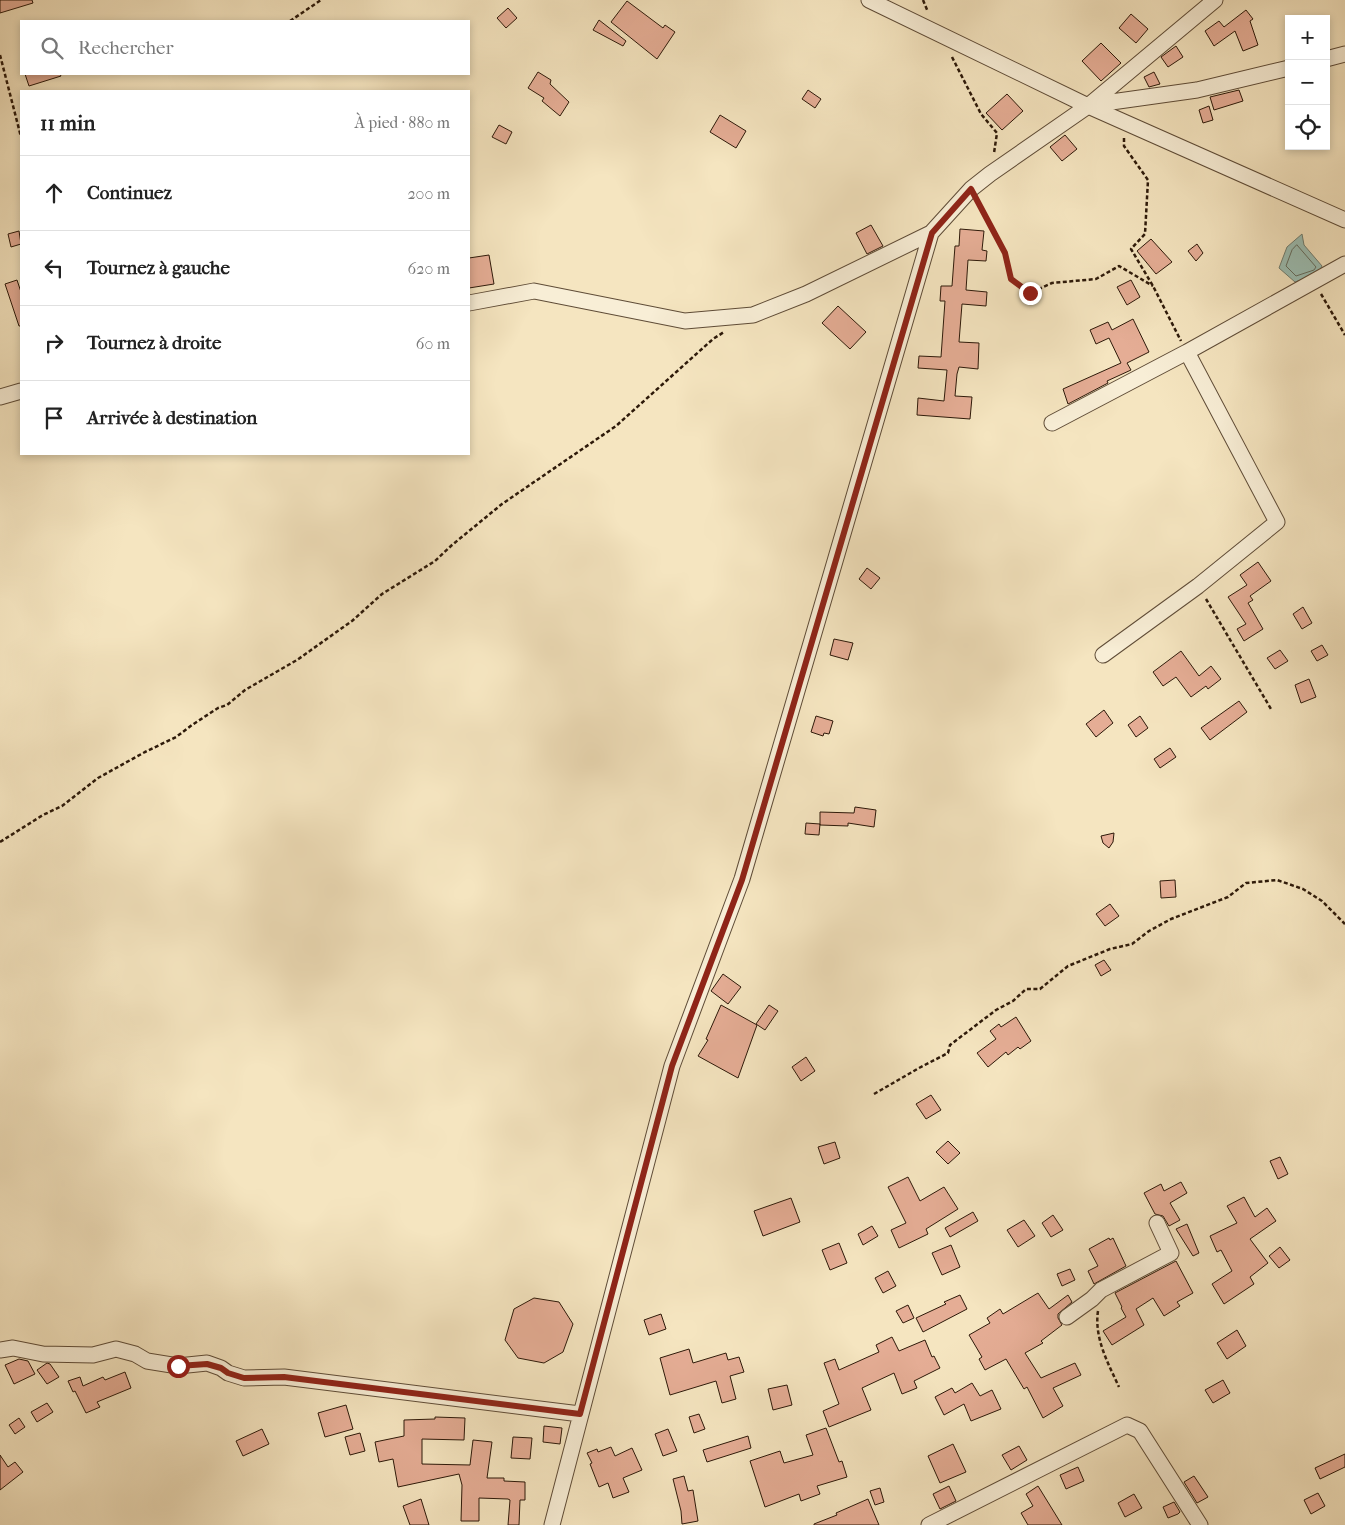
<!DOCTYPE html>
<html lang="fr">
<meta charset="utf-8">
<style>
body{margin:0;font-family:"IM FELL French Canon",serif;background:#f2f2f2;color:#222}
.controls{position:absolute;right:15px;top:15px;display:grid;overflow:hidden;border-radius:0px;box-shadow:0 2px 8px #0003}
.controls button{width:45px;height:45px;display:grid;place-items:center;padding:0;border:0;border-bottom:1px solid #e0e0e0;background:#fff;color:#222;font:25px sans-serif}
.stop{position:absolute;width:15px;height:15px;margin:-11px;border:4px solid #8f2418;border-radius:50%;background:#fff}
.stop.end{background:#8f2418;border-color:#fff;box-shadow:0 1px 5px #0008}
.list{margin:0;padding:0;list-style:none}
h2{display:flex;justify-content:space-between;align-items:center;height:65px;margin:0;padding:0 20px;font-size:21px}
h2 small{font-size:16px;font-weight:400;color:#767676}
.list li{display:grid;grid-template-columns:32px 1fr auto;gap:15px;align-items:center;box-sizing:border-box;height:75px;padding:0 20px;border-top:1px solid #e0e0e0}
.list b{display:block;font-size:19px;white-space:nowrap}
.list em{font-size:16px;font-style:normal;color:#767676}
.icon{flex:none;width:28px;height:28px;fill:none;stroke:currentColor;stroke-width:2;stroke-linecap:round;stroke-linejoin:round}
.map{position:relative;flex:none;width:1345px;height:1525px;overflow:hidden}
.search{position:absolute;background:#fff;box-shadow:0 2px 8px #0003;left:20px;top:20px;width:450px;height:55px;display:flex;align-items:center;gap:12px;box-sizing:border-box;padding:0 18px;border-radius:0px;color:#767676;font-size:19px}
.panel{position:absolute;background:#fff;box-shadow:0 2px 8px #0003;left:20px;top:90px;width:450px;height:365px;border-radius:0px}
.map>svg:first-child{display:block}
.water{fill:#9cbfb4;stroke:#707d70}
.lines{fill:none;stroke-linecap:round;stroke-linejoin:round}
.shore{stroke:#646c5e;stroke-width:1}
.building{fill:#e5ad95;stroke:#2d1909}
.minor-casing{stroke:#5f4c37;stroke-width:17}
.path{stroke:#2d1909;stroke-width:2.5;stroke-dasharray:4 2.5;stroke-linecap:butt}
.minor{stroke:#f8eed6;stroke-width:15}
.route{stroke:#8f2418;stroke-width:6}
</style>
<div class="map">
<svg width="1345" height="1525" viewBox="0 0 1345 1525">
<rect width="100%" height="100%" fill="#f5e5c0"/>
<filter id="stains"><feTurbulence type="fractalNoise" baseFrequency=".004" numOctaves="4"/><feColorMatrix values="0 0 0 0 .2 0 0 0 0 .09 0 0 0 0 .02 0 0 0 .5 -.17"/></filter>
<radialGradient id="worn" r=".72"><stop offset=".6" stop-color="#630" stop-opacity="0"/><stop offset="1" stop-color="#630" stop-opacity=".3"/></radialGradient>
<path class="water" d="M1302 234 1304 245 1322 266 1318 274 1295 282 1279 268 1287 247Z"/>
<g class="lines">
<path class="shore" d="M1297 245 1316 267 1314 270 1296 276 1286 266 1292 250Z"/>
</g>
<path class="building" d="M0 0H32L33 3 0 13Z
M627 1 663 28 665 25 675 32 657 59 611 22Z
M508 8 517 18 506 28 497 18Z
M1246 10 1253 19 1250 21 1258 45 1243 51 1235 31 1214 46 1205 31 1219 21 1224 27Z
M1131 14 1148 29 1136 43 1119 28Z
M599 20 626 41 623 46 593 30Z
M1101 43 1121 63 1101 81 1082 61Z
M1176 46 1183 57 1168 67 1161 57Z
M538 72 551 80 550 84 569 102 560 116 542 101 544 98 528 88Z
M1154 72 1160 84 1149 87 1144 77Z
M25 74H60L61 76 29 86Z
M808 90 821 99 815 108 802 99Z
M1239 90 1243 101 1214 110 1210 97Z
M1007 94 1023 111 1002 130 986 113Z
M1209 106 1213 120 1203 123 1199 110Z
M720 115 746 131 736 148 710 132Z
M499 125 512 132 506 144 492 137Z
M1065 135 1077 149 1062 161 1050 147Z
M871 225 883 246 867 254 856 233Z
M960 229 984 231 982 250 987 251 986 261 968 260 966 290 987 292 986 306 962 304 959 342 979 343 978 369 959 367 957 374 955 396 972 397 970 419 917 415 918 398 944 401 947 370 918 368 919 356 941 357 945 301H940L941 286H952L955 246H959Z
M19 231 21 244 11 247 8 234Z
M1151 239 1172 262 1156 274 1137 251Z
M1197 244 1203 253 1196 261 1188 251Z
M489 255 494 284 469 288V258Z
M17 280 21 292V326H19L5 284Z
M1131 280 1140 297 1127 305 1117 287Z
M838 306 866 332 850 349 822 323Z
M1133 319 1149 352 1127 363 1131 370 1107 381 1108 383 1068 404 1063 389 1121 363 1109 338 1096 344 1090 330 1108 322 1112 330Z
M1258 562 1271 581 1250 596 1253 600 1248 603 1263 629 1244 641 1237 629 1246 624 1228 597 1247 585 1240 575Z
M867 568 880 578 871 589 859 579Z
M1303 607 1312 623 1302 629 1293 614Z
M834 639 853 643 848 660 830 655Z
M1322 645 1328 655 1317 661 1311 651Z
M1280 650 1288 661 1275 669 1267 658Z
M1181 651 1199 676 1211 666 1221 679 1208 689 1206 686 1191 697 1176 677 1163 686 1153 672Z
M1309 679 1316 697 1301 703 1295 685Z
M1239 701 1247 712 1210 740 1201 728Z
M1104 710 1113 723 1096 737 1086 724Z
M816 716 833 721 829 734 824 733 823 736 811 732Z
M1140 716 1148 728 1136 737 1128 725Z
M1170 748 1176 757 1160 768 1154 759Z
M855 807 876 810 874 827 848 823V826L820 825V812L854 813Z
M806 823 820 824 819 835 805 834Z
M1114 833 1113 842 1109 848 1103 843 1101 836Z
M1175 880 1176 897 1161 898 1160 881Z
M1110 904 1119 916 1105 926 1096 914Z
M1104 960 1111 970 1101 976 1095 965Z
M723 974 741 987 728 1004 711 991Z
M721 1005 757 1025 738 1078 698 1056 708 1040 706 1039Z
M769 1005 778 1011 765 1030 756 1024Z
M1016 1017 1031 1041 1020 1049 1018 1047 1008 1055 1006 1052 988 1067 977 1053 996 1039 990 1031 999 1024 1001 1027Z
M806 1057 815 1071 801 1081 792 1067Z
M931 1095 941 1110 926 1119 916 1104Z
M948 1141 960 1153 948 1164 936 1152Z
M835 1142 840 1158 824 1164 818 1147Z
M1280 1157 1288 1174 1278 1179 1270 1161Z
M908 1177 920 1201 944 1187 958 1209 926 1229 928 1234 899 1248 891 1230 906 1223 888 1187Z
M1181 1182 1187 1193 1170 1203 1180 1220 1169 1226 1163 1216 1155 1214 1144 1193 1161 1184 1164 1191Z
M1244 1197 1255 1217 1267 1208 1276 1221 1250 1239 1268 1263 1250 1277 1254 1284 1224 1304 1212 1284 1232 1271 1221 1250 1217 1252 1210 1236 1237 1223 1227 1206Z
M791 1198 800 1222 763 1236 754 1211Z
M973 1212 978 1221 950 1237 945 1228Z
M1053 1215 1063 1230 1051 1237 1042 1223Z
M1024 1220 1035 1236 1018 1247 1007 1230Z
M1187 1224 1199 1253 1193 1256 1176 1229Z
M872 1226 878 1236 863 1245 858 1234Z
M1109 1238 1110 1240 1113 1238 1126 1266 1094 1284 1088 1271 1098 1266 1089 1249Z
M839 1243 847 1263 830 1270 822 1250Z
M951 1245 960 1267 942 1275 932 1253Z
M1280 1247 1290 1260 1279 1268 1269 1256Z
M1176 1261 1193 1293 1177 1302 1180 1306 1164 1316 1153 1298 1136 1309 1144 1325 1112 1345 1103 1331 1126 1317 1121 1308 1122 1307 1115 1293Z
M1070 1269 1075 1280 1062 1286 1057 1274Z
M888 1271 896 1286 883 1293 875 1278Z
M1038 1293 1049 1309 1068 1295 1072 1302 1058 1314V1318L1062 1325 1041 1341 1043 1343 1025 1353 1041 1378 1075 1363 1081 1375 1053 1388 1063 1406 1043 1418 1027 1387 1024 1389 1006 1359 985 1370 979 1359 982 1357 969 1335 990 1323 987 1318 1000 1309 1003 1314Z
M960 1295 967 1309 923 1332 916 1318 946 1304 944 1302Z
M534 1298 559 1302 573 1324 563 1352 544 1363 518 1358 505 1340 514 1309Z
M908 1305 914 1318 903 1323 896 1311Z
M661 1314 666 1329 649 1335 644 1320Z
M1237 1330 1246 1346 1227 1359 1217 1343Z
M892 1337 899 1351 925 1340 932 1357 934 1356 940 1368 914 1381 917 1388 902 1394 894 1373 862 1388 871 1410 829 1427 823 1411 839 1404 824 1363 835 1359 839 1370 879 1352 876 1345Z
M689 1349 693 1363 726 1353 728 1360 739 1357 744 1372 730 1376 736 1399 722 1403 716 1381 670 1395 660 1358Z
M19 1359 28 1361 35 1374 14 1384 5 1365Z
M47 1363 50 1364 59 1377 47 1384 37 1370Z
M125 1372 131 1388 97 1402 100 1407 86 1413 75 1391 73 1392 68 1381 80 1377 83 1386 103 1377 105 1380Z
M1223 1380 1230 1393 1213 1403 1205 1390Z
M972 1383 980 1396 992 1390 1001 1409 971 1421 964 1404 944 1415 935 1397 952 1388 955 1393Z
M787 1385 792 1405 773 1410 768 1389Z
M47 1403 53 1412 37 1422 31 1412Z
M346 1405 353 1429 325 1437 318 1413Z
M699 1414 705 1429 694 1433 689 1417Z
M435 1417 465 1418 464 1440 422 1439V1464L470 1465 473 1440 492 1442 487 1478H504V1481L525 1482V1500H520L519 1525H508L510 1500 508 1499 479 1498V1521H461L462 1485 459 1474 398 1487 393 1459 379 1462 375 1442 404 1436V1420L435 1419Z
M19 1418 25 1427 15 1434 9 1425Z
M544 1426 562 1428 560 1444 543 1442Z
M826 1428 839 1462 842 1461 847 1477 817 1486 820 1494 801 1501 799 1494 765 1507 750 1461 780 1451 784 1463 813 1455 806 1435Z
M262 1429 269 1444 243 1456 236 1441Z
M668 1429 677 1451 663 1456 655 1434Z
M360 1433 365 1451 350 1455 345 1437Z
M748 1436 751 1448 707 1462 703 1450Z
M513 1437 532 1438 530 1459 511 1458Z
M953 1444 966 1472 940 1483 928 1456Z
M1019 1446 1027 1460 1011 1470 1002 1455Z
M611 1447 615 1456 632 1448 642 1470 623 1478 629 1492 613 1498 608 1483 599 1487 590 1464 592 1463 587 1453 597 1449 598 1452Z
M1345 1454V1467L1320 1479 1315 1468Z
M0 1455 8 1467 15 1462 23 1472 0 1490Z
M1078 1467 1084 1481 1066 1489 1060 1475Z
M684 1476 688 1491 693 1490 698 1521 682 1524 681 1511 673 1479Z
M1194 1476 1208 1497 1197 1503 1184 1482Z
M949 1486 956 1501 940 1509 933 1494Z
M1038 1486 1062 1525H1028L1021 1513 1033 1506 1026 1494Z
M880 1488 884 1502 875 1505 870 1491Z
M1318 1493 1325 1506 1311 1514 1304 1500Z
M1134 1494 1142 1508 1125 1517 1118 1503Z
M421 1499 429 1525H410L403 1506Z
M868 1499 879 1525H814V1524L837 1515 836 1513Z
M1174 1502 1180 1512 1178 1514 1168 1518 1163 1507Z"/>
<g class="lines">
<defs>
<path id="minor" d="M869 0 1088 106 1345 220
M1326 59 1345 54
M1090 105 1197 90 1289 68
M469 303 534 291 685 321 753 315 806 294 931 233 971 189 990 174 1088 106 1215 0
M0 397 21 391
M1052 423 1187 352 1345 264
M1103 655 1198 586 1277 522 1187 352
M1067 1317 1092 1299 1101 1290 1171 1253 1157 1223
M0 1350 13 1348 43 1354 93 1355 116 1349 135 1354 147 1361 178 1366 207 1363 221 1368 228 1373 244 1378 284 1377 580 1414
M552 1525 672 1066 742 879 931 233
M929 1525 1127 1425 1140 1431 1200 1525"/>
</defs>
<use href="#minor" class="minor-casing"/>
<path class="path" d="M923 0 928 12
M290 21 321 0
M0 55 21 137
M952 57 981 114 997 133 994 153
M1124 138V146L1148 180 1145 234 1131 249 1153 286 1181 341
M978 202 1005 253 1011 279 1030 293 1052 283 1096 279 1119 266 1153 286
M1321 294 1345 335
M1206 599 1271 709
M0 842 43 815 62 806 98 778 145 752 176 737 192 725 218 708 227 705 245 690 297 660 352 621 382 594 435 561 452 545 502 504 616 426 713 339 724 332
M874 1094 919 1068 948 1053 950 1045 996 1010 1013 1001 1026 989H1040L1068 966 1110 949 1132 944 1149 931 1171 919 1228 897 1246 883 1277 880 1303 889 1322 901 1345 924
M1098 1311C1094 1338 1108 1363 1119 1387"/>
<use href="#minor" class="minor"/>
</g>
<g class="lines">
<path class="route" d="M178 1366 207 1364 221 1368 228 1373 244 1378 284 1377 580 1414 672 1066 742 880 932 233 971 189 1005 253 1011 279 1030 293"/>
</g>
<rect width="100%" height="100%" filter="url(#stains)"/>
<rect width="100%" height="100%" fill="url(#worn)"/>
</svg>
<div class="controls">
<button>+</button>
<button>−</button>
<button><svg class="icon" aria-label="locate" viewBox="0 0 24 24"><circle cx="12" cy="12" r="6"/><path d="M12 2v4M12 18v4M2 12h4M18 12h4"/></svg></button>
</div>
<div class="stop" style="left:178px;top:1366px"></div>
<div class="stop end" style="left:1030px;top:293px"></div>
<div class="search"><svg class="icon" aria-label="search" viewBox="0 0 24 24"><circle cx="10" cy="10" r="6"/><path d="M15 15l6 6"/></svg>Rechercher</div>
<section class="panel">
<h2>11 min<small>À pied · 880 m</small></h2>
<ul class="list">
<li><svg class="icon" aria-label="ahead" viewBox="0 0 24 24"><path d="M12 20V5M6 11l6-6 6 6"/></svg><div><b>Continuez</b></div><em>200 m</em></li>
<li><svg class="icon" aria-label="left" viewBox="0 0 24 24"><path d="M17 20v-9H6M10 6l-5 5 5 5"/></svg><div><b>Tournez à gauche</b></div><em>620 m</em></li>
<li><svg class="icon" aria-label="right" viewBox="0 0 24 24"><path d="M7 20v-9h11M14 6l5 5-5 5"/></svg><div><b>Tournez à droite</b></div><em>60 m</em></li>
<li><svg class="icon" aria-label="arrive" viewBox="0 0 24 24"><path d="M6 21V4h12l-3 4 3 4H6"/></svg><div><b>Arrivée à destination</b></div></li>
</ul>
</section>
</div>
